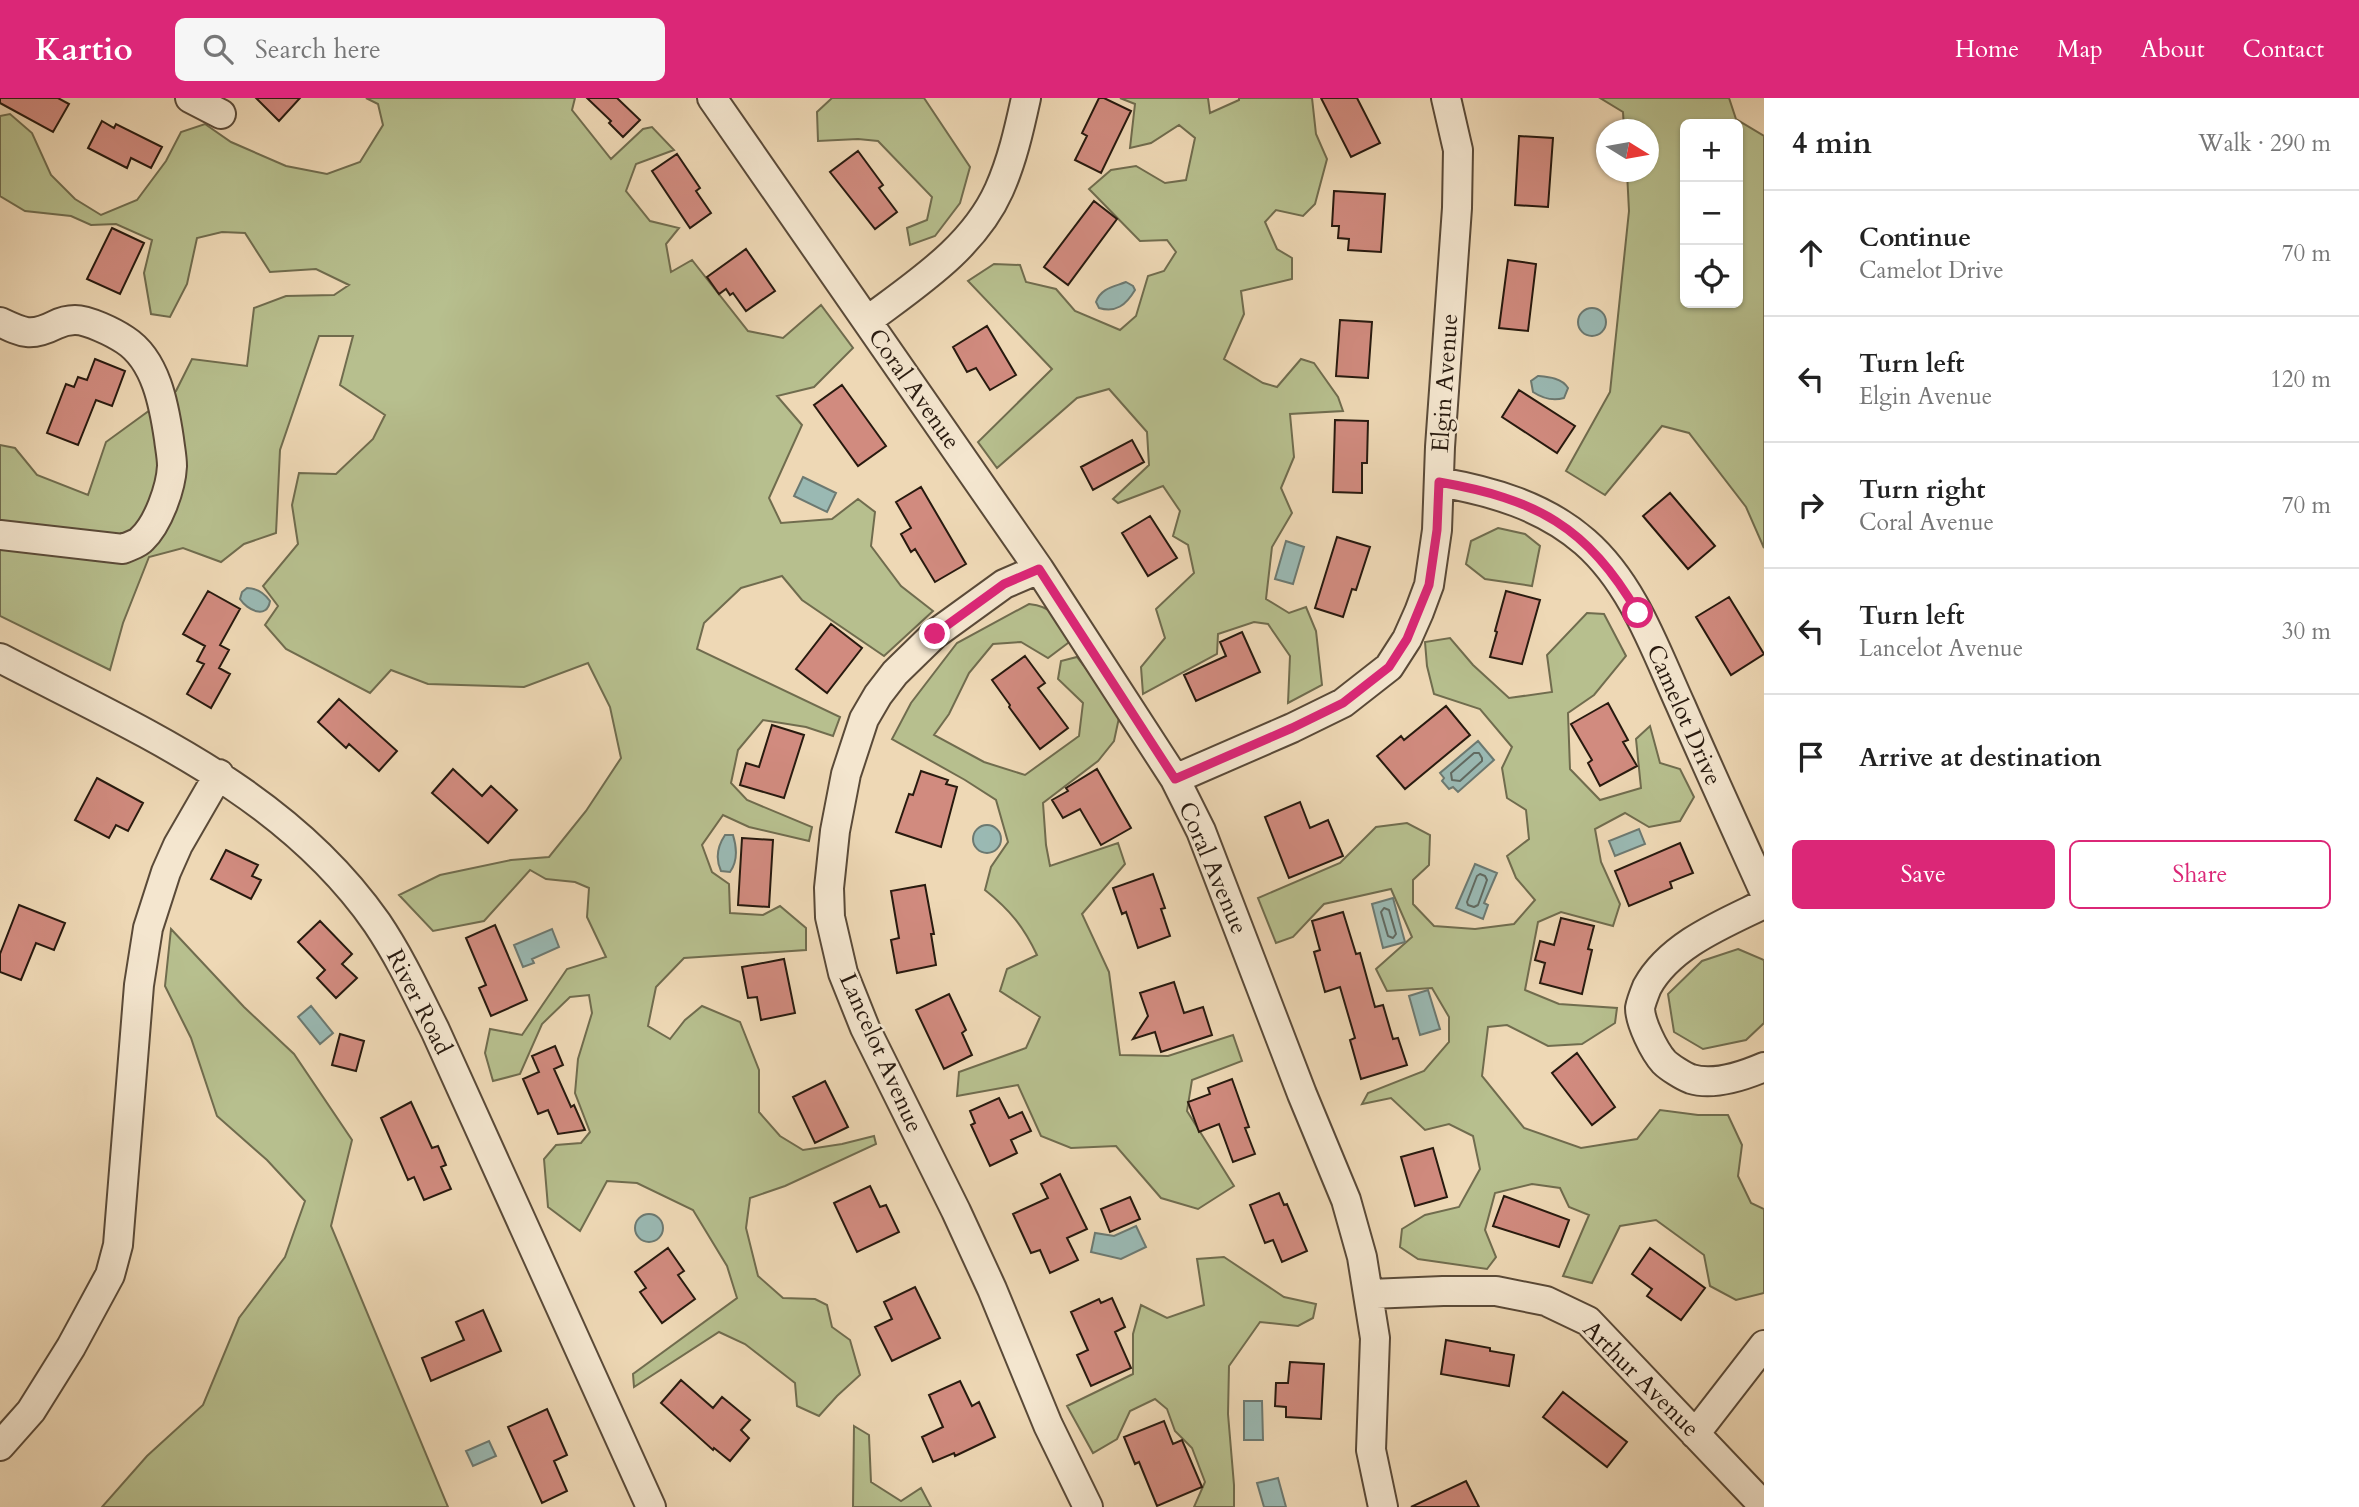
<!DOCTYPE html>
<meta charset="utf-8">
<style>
body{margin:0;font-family:Cardo,serif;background:#f6f6f6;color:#222}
.controls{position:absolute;right:21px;top:21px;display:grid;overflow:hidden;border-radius:10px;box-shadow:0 2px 5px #0004}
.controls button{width:63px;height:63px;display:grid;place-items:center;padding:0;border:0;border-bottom:2px solid #e0e0e0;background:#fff;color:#222;font:35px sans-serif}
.compass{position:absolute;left:1596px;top:21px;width:63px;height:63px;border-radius:50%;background:#fff;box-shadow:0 2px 5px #0004;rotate:101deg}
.stop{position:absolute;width:21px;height:21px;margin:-16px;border:5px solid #db2777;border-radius:50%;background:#fff}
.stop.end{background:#db2777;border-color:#fff;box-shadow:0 2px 7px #0008}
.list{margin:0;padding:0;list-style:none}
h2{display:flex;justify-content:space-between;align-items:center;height:91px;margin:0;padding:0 28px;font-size:30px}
h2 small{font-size:23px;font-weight:400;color:#767676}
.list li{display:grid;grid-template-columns:46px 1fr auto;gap:21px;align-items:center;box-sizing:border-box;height:126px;padding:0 28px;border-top:2px solid #e0e0e0}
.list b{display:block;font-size:26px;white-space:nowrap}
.list p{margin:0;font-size:23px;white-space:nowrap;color:#767676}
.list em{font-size:23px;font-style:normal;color:#767676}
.actions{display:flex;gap:14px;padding:21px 28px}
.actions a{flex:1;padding:16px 0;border:2px solid #db2777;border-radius:10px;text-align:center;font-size:24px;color:#db2777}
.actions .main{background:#db2777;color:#fff}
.icon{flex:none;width:38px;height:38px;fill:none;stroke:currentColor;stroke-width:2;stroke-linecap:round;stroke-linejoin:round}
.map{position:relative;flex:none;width:1764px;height:1409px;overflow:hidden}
header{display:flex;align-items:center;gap:42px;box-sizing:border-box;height:98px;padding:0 35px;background:#db2777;color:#fff}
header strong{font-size:33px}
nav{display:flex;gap:38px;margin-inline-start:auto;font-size:24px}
.search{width:490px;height:63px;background:#f6f6f6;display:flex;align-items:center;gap:18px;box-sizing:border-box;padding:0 24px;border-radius:10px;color:#767676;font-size:26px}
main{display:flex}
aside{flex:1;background:#fff}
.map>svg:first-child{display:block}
.green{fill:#b7bf8e;stroke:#706c4e;stroke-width:2;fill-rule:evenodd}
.water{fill:#9ab9b3;stroke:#6c7971;stroke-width:2}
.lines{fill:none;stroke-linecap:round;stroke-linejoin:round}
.shore{stroke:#616a61;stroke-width:2}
.building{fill:#d18b7f;stroke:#281a0f;stroke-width:2}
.minor-casing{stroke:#5a4a38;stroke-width:32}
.minor{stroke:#f4e6cf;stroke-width:28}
.route{stroke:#db2777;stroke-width:9}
.labels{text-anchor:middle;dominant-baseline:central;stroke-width:5;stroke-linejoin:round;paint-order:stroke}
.street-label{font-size:24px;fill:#281a0f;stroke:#f4e6cf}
</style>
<header>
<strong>Kartio</strong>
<div class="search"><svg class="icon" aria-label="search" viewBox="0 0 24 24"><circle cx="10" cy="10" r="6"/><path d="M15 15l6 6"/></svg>Search here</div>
<nav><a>Home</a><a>Map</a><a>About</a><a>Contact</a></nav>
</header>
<main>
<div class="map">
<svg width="1764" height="1409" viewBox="0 0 1764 1409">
<rect width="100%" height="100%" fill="#eed8b5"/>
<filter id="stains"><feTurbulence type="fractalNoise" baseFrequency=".00286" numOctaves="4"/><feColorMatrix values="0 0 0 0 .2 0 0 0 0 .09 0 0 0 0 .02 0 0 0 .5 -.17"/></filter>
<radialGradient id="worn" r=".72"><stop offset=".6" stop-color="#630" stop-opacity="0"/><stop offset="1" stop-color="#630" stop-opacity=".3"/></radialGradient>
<path class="green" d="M366 0H575L572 12 611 61 643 31 652 29 674 52 636 66 626 93 650 123 679 130 666 146 671 174 692 162 748 233 783 240 821 207 853 250 814 289 777 298 802 327 769 400 781 425 832 421 858 401 875 414 871 448 901 488 933 513 884 558 802 502 782 478 741 490 704 525 697 551 840 619 833 638 806 629 763 622 738 652 731 685 747 702 812 729 809 743 749 729 723 717 702 747 712 774 729 786 730 815 763 817 780 808 806 830V852L684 860 656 889 648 928 670 941 685 922 702 908 740 924 759 972V1014L780 1038 803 1052 842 1046 874 1038 876 1046 785 1088 750 1100 746 1130 758 1178 783 1200 815 1201 827 1207 832 1229 850 1242 860 1277 837 1298 819 1318 797 1308 795 1285 745 1246 719 1234 634 1289 633 1276 737 1200 727 1168 693 1112 637 1085 607 1083 580 1133 548 1109 544 1061 556 1047 581 1045 590 1034 575 995 578 961 592 915 589 897 570 899 542 926 520 976 493 983 485 955 490 931 522 937 567 871 606 859 587 819 589 790 575 784 546 781 530 772 484 823 433 833 399 797 440 777 511 762 549 759 586 713 621 660 610 609 588 565 524 589 428 586 391 572 370 595 286 551 265 527 278 508 263 488 298 446 292 407 299 375 336 376 373 341 385 317 340 287 353 238H319L280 352 276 435 244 446 221 464 183 450 149 459 123 525 110 572 0 518V347L15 350 37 377 88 397 106 344 176 293 192 261 247 268 254 210 286 198 334 197 349 187 316 171 270 174 245 135 222 134 197 140 187 186 170 219 151 216 144 175 152 142 116 126 91 127 71 118 25 113 0 98V18L10 16 32 35 51 77 75 101 101 117 137 102 166 63 181 34 205 26 231 44 286 68 327 76 360 64 383 27 378 6Z
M832 0H924L970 69 960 105 935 138 910 147 907 130 927 122 932 99 878 43 858 41 818 43 817 14Z
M1120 0H1208L1210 15 1239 2V0H1312L1316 36 1327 61 1315 106 1303 118 1276 112 1265 124 1277 151 1292 160V181L1241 193 1244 216 1224 261 1263 285 1277 289 1301 261 1314 265 1338 299 1343 313 1290 316 1294 359 1281 390 1292 415 1272 449 1266 501 1289 515 1306 509 1316 533 1322 587 1288 605 1290 558 1268 526 1254 524 1218 536 1217 556 1143 596 1141 569 1165 540 1156 511 1194 475 1188 447 1173 438 1180 413 1163 388 1118 405 1113 401 1149 367 1147 334 1109 291 1077 300 997 370 978 344 1052 271 968 183 994 166 1020 167 1026 184 1056 191 1075 213 1120 232 1136 218 1148 178 1164 173 1176 154 1167 142 1140 143 1089 91 1111 72 1136 68 1165 85 1186 82 1195 40 1179 27 1151 45 1130 50 1135 6Z
M1600 0H1729L1736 21 1764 38V450L1746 409 1689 335 1662 328 1605 397 1566 373 1610 294 1629 113 1627 74H1648V32L1624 31 1623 14ZM1685 26H1738V205H1685Z
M1498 430 1525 436 1540 448 1532 488 1485 481 1466 466 1471 443Z
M1029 506C1052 508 1063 522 1072 542L1048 560 1021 544 993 546 969 575 949 616 934 637 984 664 1025 677 1079 638 1083 605 1058 581 1061 563 1077 559 1120 615 1114 643 1098 663 1043 705 1046 747 1050 768 1118 745 1125 766 1082 816 1109 874 1120 957 1168 958 1233 937 1242 963 1192 982 1187 1013 1234 1088 1198 1111 1161 1100 1116 1048 1071 1050 1041 1038 1018 987 957 998 959 974 1026 950 1040 919 1000 893 1007 871 1037 857C1023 828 1010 812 985 792L991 769 1008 744 996 702 965 682 892 641 911 605 957 545Z
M1587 515 1604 516 1626 558 1594 597 1568 615 1570 671 1600 702 1641 690 1636 641 1650 628 1660 665 1680 671 1694 699 1680 723 1649 729 1625 715 1595 731 1601 764 1620 806 1613 828 1561 814 1538 824 1525 892 1559 906 1617 910 1615 925 1582 946 1548 948 1507 927 1488 929 1482 978 1524 1030 1581 1050 1637 1041 1660 1012 1698 1017H1728L1742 1047 1738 1078 1751 1105 1764 1111V1195L1736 1202 1710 1188 1704 1157 1656 1122 1620 1128 1592 1185 1563 1178 1589 1117 1569 1109 1560 1090 1532 1086 1495 1095 1485 1132 1496 1159 1487 1171 1418 1161 1400 1149 1402 1131 1425 1117 1459 1109 1480 1071 1473 1038 1449 1026 1425 1032 1391 1000 1362 1006 1368 995 1424 973 1449 944V919L1432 890 1387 893 1376 871 1412 839 1391 791 1324 806 1293 839 1276 845 1258 800 1340 765 1376 729 1407 725 1430 737 1429 767 1413 782V806L1434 828 1475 831 1514 826 1535 802 1516 780 1507 758 1529 741 1526 712 1507 700 1502 670 1512 649 1480 611 1434 596 1427 568 1425 544 1450 540 1473 567 1509 600 1552 594 1547 557Z
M171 831 244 909 294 956 352 1042 331 1128 448 1409H102L147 1358 203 1307 239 1220 285 1159 305 1103 267 1062 217 1018 191 940 165 888Z
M1738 851 1764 862V925L1746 942 1703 951 1674 934 1668 896 1702 863Z
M1224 1159 1284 1199 1316 1206 1313 1220 1298 1228 1260 1224 1229 1268 1228 1316 1234 1387V1409H1194L1205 1384 1192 1350 1175 1333 1167 1311 1155 1301 1130 1313 1117 1341 1093 1355 1067 1308 1133 1276V1236L1141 1207 1167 1220 1204 1207 1197 1161Z
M854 1328 869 1337 871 1384 901 1403 921 1390 931 1409H853Z"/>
<path class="water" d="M1126 184 1133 188 1135 192C1126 207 1116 215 1099 210L1096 204C1101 190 1113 189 1126 184Z
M1578 224a14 14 0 1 1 28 0a14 14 0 1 1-28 0Z
M1538 278C1549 279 1562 280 1568 290L1564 300C1553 303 1542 300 1533 294L1531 283Z
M803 379 836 395 827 414 794 398Z
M1286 443 1304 449 1293 486 1275 481Z
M247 490C257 490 265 496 270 503 267 522 247 512 240 501L242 494Z
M1478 643 1494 662 1458 694 1453 689 1449 691 1442 683 1444 680 1440 675Z
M973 741a14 14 0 1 1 28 0a14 14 0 1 1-28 0Z
M1639 731 1645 746 1615 758 1609 743Z
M725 737H733C737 750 738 763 730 774L721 773C715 760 717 749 725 737Z
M1475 766 1497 775 1484 805 1488 807 1483 821 1456 810Z
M1393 800 1405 844 1383 850 1372 806Z
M552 831 559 849 532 861 534 865 523 869 514 847Z
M1428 892 1440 931 1420 937 1409 898Z
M311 908 333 935 320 946 298 919Z
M635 1130a14 14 0 1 1 28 0a14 14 0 1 1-28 0Z
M1136 1128 1146 1149 1121 1161 1091 1154 1095 1135 1114 1138Z
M1244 1303H1262L1263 1342H1244Z
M489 1343 496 1358 473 1368 466 1353Z
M1278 1380 1286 1409H1264L1257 1385Z"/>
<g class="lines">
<path class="shore" d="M1474 655H1479L1482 660V663L1460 683 1452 682 1451 675Z
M1480 776 1485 778 1487 782 1478 807 1474 809 1468 807 1467 804 1477 778Z
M1384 810 1389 812 1396 836 1393 840 1388 838 1381 814Z"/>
</g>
<path class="building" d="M0 0H58L69 6 53 34 0 5Z
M256 0H300L279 23Z
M587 0H617L640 22 623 39 609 25 611 23Z
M1099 0H1104L1131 13 1101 75 1075 62 1087 38 1082 35Z
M1321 0H1357L1380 45 1351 59Z
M102 23 114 30 116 26 162 49 151 70 131 60 127 70 88 50Z
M1519 38 1553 40 1548 109 1515 107Z
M858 53 883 87 879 90 897 114 875 131 830 74Z
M677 56 700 90 696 93 711 115 690 130 652 73Z
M1334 93 1385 96 1381 154 1348 152 1349 141 1338 140 1339 128H1332Z
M1094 103 1117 121 1068 187 1044 169Z
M112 130 144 145 120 196 87 181Z
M746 151 775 193 746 213 733 195 730 197 726 191 719 196 707 179Z
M1508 162 1536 166 1528 233 1499 230Z
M1340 222 1372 224 1368 280 1336 278Z
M987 228 1016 277 990 292 976 270 967 274 953 249Z
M95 261 125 273 112 308 96 302 78 347 47 335 66 286 74 289 78 279 87 282Z
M842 287 886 348 858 368 814 307Z
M1519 292 1575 328 1557 355 1502 319Z
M1335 322 1368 323 1367 365H1362V395L1333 394Z
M1132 342 1144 364 1093 392 1081 369Z
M921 389 966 466 935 484 915 451 911 454 901 436 911 430 896 404Z
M1670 395 1715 448 1688 471 1643 418Z
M1150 418 1177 460 1148 478 1122 435Z
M1337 439 1370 449 1356 492 1352 491 1343 519 1315 510Z
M208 493 240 511 220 547 229 552 219 570 230 576 211 610 187 596 204 566 197 563 205 548 183 536Z
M1506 493 1540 502 1522 566 1490 559 1497 534 1495 533Z
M1729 499 1764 556 1731 577 1696 519Z
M831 526 862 550 827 595 796 571Z
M1242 534 1260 574 1196 603 1184 577 1226 558 1220 544Z
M1025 558 1045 585 1038 590 1068 630 1040 651 1009 609 1010 607 992 582Z
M339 601 397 653 379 673 349 646 346 650 318 624Z
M1608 605 1628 642 1623 644 1637 668 1600 688 1588 665 1592 662 1571 626Z
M1446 608 1470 637 1405 691 1377 658 1401 638 1404 642Z
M772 627 804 637 784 700 740 687 746 665 759 669Z
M453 671 482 698 491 688 517 712 488 745 432 695Z
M1097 671 1131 730 1101 747 1080 711 1063 720 1052 702 1068 693 1066 690Z
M921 673 948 682 946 686 957 689 941 749 896 734 909 696 913 697Z
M97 680 143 705 128 733 116 727 109 740 75 722Z
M1300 704 1310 730 1328 722 1343 758 1289 780 1265 719Z
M742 740 773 742 769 809 738 807Z
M1680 745 1693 775 1670 784 1672 790 1629 808 1615 773Z
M226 752 258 767 252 778 261 782 251 801 211 781Z
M1153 776 1165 810 1161 811 1170 838 1138 850 1126 814 1122 816 1113 790Z
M925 787 934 836H931L936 867 897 875 891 842 899 840 891 793Z
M19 807 65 825 54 852 36 845 21 882 0 874V856Z
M1343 814 1356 856 1360 855 1375 909 1383 907 1393 941 1398 940 1407 967 1361 981 1350 942 1355 940 1340 889 1325 894 1314 854 1320 852 1312 823Z
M1561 820 1594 828 1588 851 1592 852 1582 896 1540 885 1545 865 1535 862 1540 843 1554 847Z
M320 823 352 856 342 866 357 880 336 900 317 880 325 872 298 844Z
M495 827 527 902 491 918 479 890 486 887 466 840Z
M784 861 795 915 761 922 757 899 748 900 742 869Z
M1174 884 1184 915 1203 909 1212 937 1161 954 1155 934 1133 941 1148 918 1140 895Z
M949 896 966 932 962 935 972 957 944 971 916 912Z
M340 936 364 943 356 973 332 967Z
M555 948 563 967 554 971 571 1009 574 1007 585 1032 558 1036 548 1012 538 1016 523 981 539 974 532 958Z
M1577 955 1615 1009 1592 1027 1552 975Z
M1232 981 1249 1029 1245 1030 1255 1056 1233 1064 1219 1026 1199 1034 1188 1004 1210 996 1208 990Z
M825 983 848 1029 815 1045 793 999Z
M999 1000 1009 1020 1022 1014 1031 1033 1011 1042 1017 1055 990 1068 971 1027 975 1025 970 1013Z
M411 1004 432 1050 438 1048 446 1067 441 1069 451 1091 424 1102 414 1079 408 1082 381 1020Z
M1433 1050 1447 1099 1415 1108 1401 1059Z
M1060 1076 1087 1131 1067 1140 1078 1162 1050 1175 1040 1152 1031 1155 1013 1116 1048 1100 1041 1086Z
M870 1088 880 1109 886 1107 899 1134 857 1154 834 1105Z
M1279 1095 1284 1107 1287 1106 1307 1153 1282 1164 1273 1142 1265 1145 1250 1107Z
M1504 1098 1569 1122 1559 1149 1493 1128Z
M1130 1099 1140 1121 1110 1134 1101 1111Z
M668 1150 684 1173 678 1177 695 1201 662 1225 640 1194 646 1190 635 1174Z
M1650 1150 1705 1190 1681 1222 1647 1198 1652 1191 1632 1176Z
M915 1189 940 1240 892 1263 875 1229 892 1221 884 1204Z
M1112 1200 1125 1229 1115 1234 1131 1270 1091 1288 1077 1257 1088 1252 1071 1214 1099 1201 1101 1205Z
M483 1212 501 1253 431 1283 422 1260 464 1242 456 1224Z
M1446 1242 1490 1250V1253L1514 1257 1509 1288 1441 1276Z
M1290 1264 1324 1266 1321 1321 1286 1319V1309L1275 1308 1276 1285H1288Z
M681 1282 713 1310 722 1299 750 1322 741 1332 749 1340 730 1363 714 1350 713 1352 661 1305Z
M960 1283 972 1308 979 1304 995 1339 955 1358 954 1355 933 1364 922 1339 943 1329 929 1297Z
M1563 1294 1627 1344 1607 1369 1543 1319Z
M547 1311 567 1357 554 1363 567 1393 542 1405 508 1329Z
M1164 1323 1173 1346 1182 1342 1202 1389 1157 1408 1139 1364 1135 1366 1124 1339Z
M1466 1383 1479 1409H1411Z"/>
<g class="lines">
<defs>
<path id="minor" d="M190 0 221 16
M712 0 1039 471 1175 681 1201 733 1302 996 1346 1102 1362 1159 1375 1240 1371 1352 1383 1409
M867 223C916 186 973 150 999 92 1012 63 1019 32 1026 0
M0 224C23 235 31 239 55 227 61 224 68 222 75 222 88 222 113 234 125 242 156 262 164 307 169 341 170 350 172 359 172 368 171 390 158 426 142 441 138 446 129 448 123 451L0 437
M1439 384C1491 393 1544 408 1585 444 1633 486 1655 551 1681 608 1708 670 1736 731 1764 793
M1039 471 1004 486 935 536 895 575 878 597 864 621 846 676 835 733 829 790 830 819 843 875 865 930 956 1113 992 1191 1048 1327 1088 1409
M0 560C138 632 285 693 377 825 400 859 417 896 435 932L651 1409
M1175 681 1292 630 1343 605 1389 569 1407 541 1419 514 1429 487 1437 432 1440 349 1457 110 1458 52 1446 0
M1764 806C1723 826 1670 847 1647 889 1645 894 1641 904 1640 910 1640 924 1654 953 1664 964 1669 969 1683 978 1691 981 1714 988 1743 978 1764 969
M1370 1196 1443 1193H1496L1546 1203 1588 1223 1764 1408
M1695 1336 1764 1247
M0 1348 31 1313 71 1249 110 1177 118 1147 139 887 148 830 166 774 178 747 219 676"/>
</defs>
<use href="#minor" class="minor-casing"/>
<use href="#minor" class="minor"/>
</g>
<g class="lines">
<path class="route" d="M935 536 1004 486 1039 471 1175 681 1292 630 1343 605 1389 569 1407 541 1429 487 1437 432 1439 384C1536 401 1587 428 1638 515"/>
</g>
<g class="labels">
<g class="street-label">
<text transform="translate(1445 285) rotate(-86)">Elgin Avenue</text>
<text transform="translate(914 291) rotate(55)">Coral Avenue</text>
<text transform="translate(1684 617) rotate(66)">Camelot Drive</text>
<text transform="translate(1213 770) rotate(67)">Coral Avenue</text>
<text transform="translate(419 904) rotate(63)">River Road</text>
<text transform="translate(881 955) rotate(66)">Lancelot Avenue</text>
<text transform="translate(1641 1281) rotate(45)">Arthur Avenue</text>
</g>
</g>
<rect width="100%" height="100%" filter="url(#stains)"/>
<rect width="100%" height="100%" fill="url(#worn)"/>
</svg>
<div class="controls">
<button>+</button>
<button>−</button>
<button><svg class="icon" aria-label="locate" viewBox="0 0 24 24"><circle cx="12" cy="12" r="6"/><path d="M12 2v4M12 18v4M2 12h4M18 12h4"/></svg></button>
</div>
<svg class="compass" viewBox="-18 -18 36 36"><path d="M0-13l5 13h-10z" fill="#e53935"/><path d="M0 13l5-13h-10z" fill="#767676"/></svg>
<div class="stop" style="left:1638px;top:515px"></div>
<div class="stop end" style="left:935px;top:536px"></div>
</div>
<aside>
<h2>4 min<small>Walk · 290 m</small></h2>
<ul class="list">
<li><svg class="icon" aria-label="ahead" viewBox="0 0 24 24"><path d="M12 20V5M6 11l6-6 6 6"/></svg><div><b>Continue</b><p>Camelot Drive</p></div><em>70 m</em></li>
<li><svg class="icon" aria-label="left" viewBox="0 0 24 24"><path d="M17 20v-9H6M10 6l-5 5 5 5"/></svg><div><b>Turn left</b><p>Elgin Avenue</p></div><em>120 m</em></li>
<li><svg class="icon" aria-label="right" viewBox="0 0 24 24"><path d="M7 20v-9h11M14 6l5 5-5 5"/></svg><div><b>Turn right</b><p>Coral Avenue</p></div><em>70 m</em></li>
<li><svg class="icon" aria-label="left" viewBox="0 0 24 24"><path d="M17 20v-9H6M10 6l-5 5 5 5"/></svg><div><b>Turn left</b><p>Lancelot Avenue</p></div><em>30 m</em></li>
<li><svg class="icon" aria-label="arrive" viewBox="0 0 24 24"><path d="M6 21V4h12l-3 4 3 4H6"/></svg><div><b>Arrive at destination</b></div></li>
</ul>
<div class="actions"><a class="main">Save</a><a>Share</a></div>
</aside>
</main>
